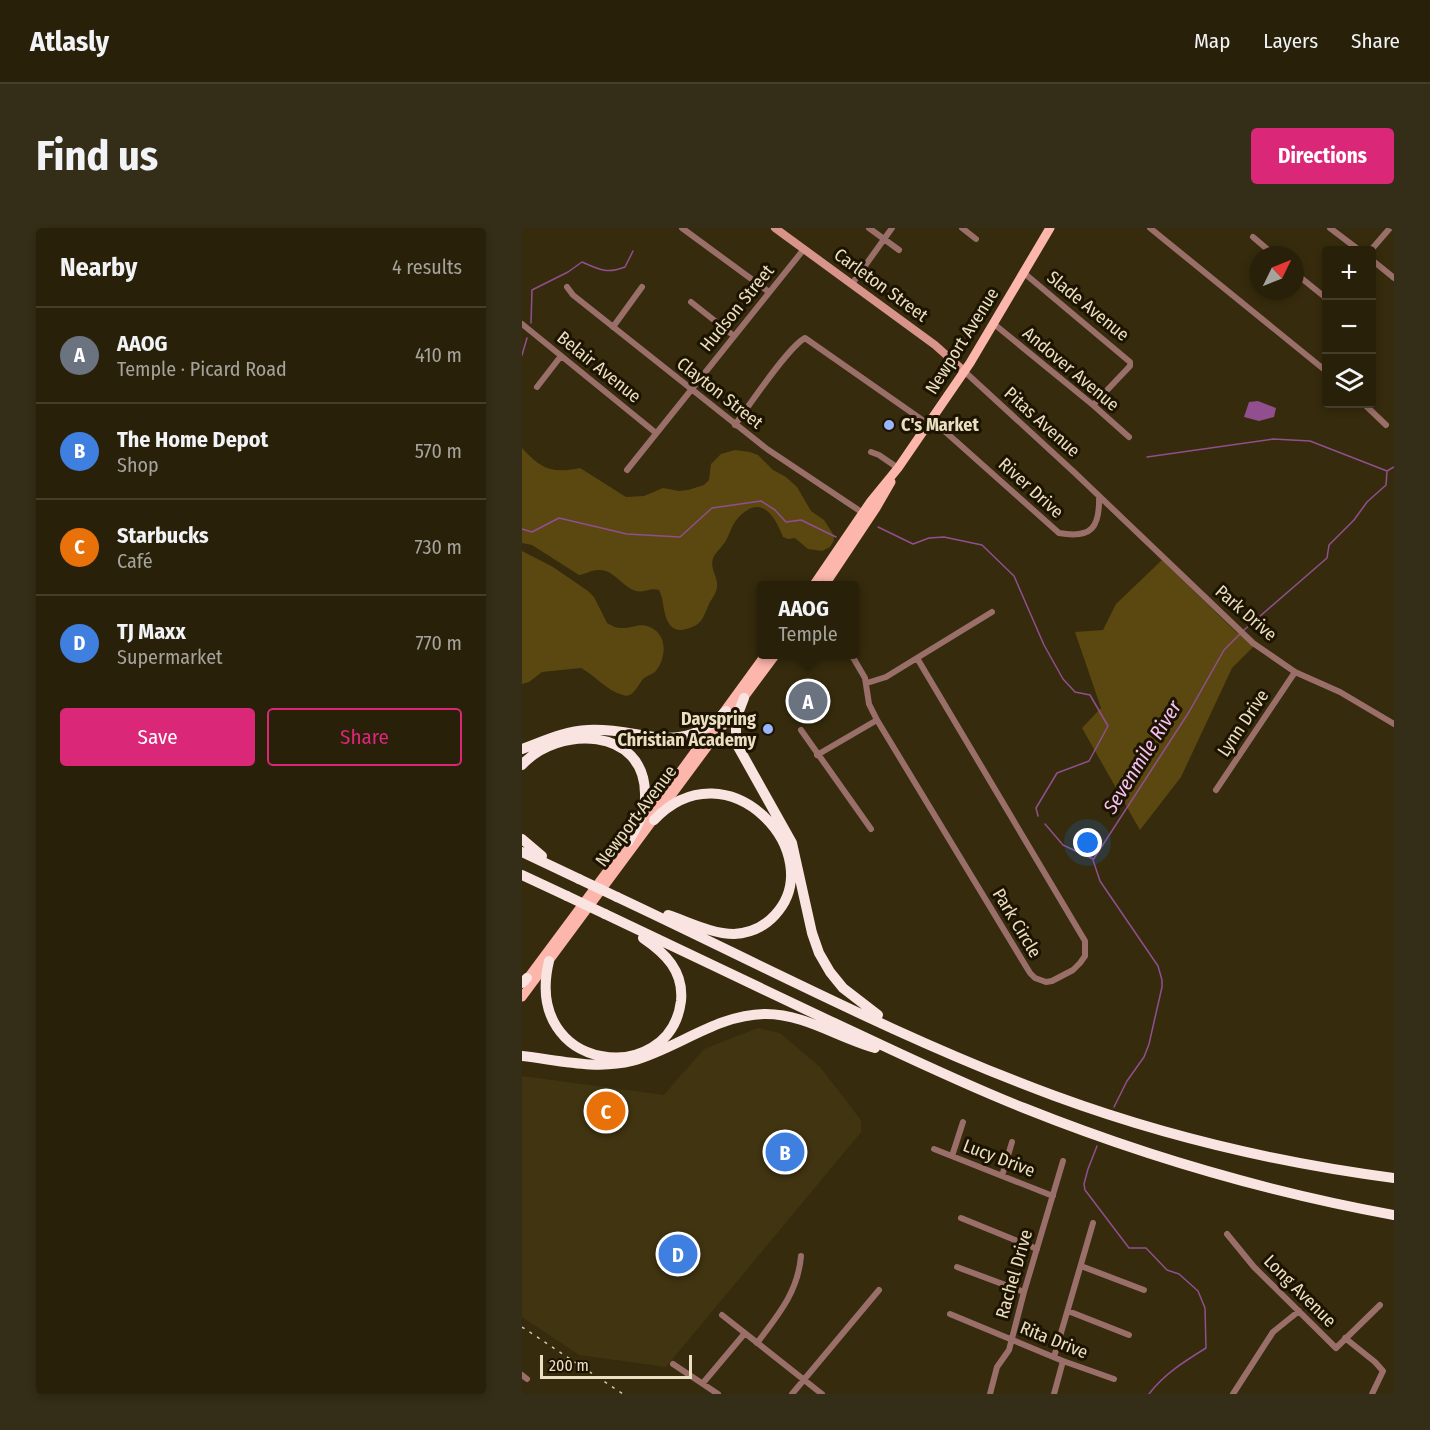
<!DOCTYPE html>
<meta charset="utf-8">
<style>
body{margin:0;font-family:"Fira Sans Condensed",sans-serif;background:#342d17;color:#f1f3f6}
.controls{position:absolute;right:18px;top:18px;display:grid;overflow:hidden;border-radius:6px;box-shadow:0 3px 9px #0003}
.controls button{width:54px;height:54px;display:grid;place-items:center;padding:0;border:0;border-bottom:2px solid #443e2a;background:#282009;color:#f1f3f6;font:30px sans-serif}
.compass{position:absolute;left:728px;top:18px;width:54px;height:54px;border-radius:50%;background:#282009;box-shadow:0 3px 9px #0003;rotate:47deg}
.scale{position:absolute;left:18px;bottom:15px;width:152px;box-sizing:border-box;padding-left:6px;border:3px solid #ebdfc2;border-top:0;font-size:16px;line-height:21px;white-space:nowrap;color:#ebdfc2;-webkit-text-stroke:4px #1c1300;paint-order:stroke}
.you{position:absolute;left:566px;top:615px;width:21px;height:21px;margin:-15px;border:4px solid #fff;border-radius:50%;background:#1a73e8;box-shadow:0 0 0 9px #1a73e833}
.badge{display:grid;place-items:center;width:39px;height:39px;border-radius:50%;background:#db2777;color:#fff;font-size:20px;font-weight:700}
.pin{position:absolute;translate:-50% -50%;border:3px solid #fff;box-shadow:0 2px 6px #0006}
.popup{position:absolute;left:235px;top:353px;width:102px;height:78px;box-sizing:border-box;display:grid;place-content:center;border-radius:6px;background:#282009;filter:drop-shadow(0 2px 4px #0005);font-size:20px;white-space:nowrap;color:#a5a39c}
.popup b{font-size:22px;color:#f1f3f6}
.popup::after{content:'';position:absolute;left:50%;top:100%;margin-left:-12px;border:12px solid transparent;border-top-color:#282009}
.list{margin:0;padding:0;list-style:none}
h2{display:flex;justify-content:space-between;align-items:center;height:78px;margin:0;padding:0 24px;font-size:26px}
h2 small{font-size:20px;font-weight:400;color:#a5a39c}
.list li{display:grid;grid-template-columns:39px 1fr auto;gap:18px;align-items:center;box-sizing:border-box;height:96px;padding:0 24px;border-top:2px solid #443e2a}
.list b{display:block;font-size:22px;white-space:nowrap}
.list p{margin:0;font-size:20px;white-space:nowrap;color:#a5a39c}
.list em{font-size:20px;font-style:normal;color:#a5a39c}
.actions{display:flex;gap:12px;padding:18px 24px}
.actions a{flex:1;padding:14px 0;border:2px solid #db2777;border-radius:6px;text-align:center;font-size:21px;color:#db2777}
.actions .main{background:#db2777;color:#fff}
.icon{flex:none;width:33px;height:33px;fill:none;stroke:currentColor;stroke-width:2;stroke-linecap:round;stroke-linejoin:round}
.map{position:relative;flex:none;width:872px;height:1166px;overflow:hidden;border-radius:6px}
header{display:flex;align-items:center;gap:36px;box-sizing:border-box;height:84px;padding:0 30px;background:#282009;border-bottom:2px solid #443e2a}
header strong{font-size:28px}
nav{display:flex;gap:33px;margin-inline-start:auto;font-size:21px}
.intro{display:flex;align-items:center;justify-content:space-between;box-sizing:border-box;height:144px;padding:0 36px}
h1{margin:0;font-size:42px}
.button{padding:15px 27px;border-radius:6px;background:#db2777;color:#fff;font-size:21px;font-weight:700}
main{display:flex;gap:36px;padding:0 36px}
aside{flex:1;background:#282009;border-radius:6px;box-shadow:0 3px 9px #0003}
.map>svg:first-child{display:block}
.built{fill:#413411}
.green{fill:#5b4811}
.water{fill:#914f90}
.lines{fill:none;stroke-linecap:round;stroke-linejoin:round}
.stream{stroke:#914f90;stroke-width:1.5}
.street{stroke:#9a6f69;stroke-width:6}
.secondary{stroke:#d8948a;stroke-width:8}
.primary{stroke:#fdb6ac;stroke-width:9}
.highway{stroke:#fae4e1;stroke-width:10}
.rail{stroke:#d6caac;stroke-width:1.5;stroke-dasharray:3 6;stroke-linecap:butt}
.highway-bridge{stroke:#fae4e1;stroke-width:10}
.poi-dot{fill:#9ab5fd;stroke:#1c1300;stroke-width:2}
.labels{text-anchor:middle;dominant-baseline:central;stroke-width:6;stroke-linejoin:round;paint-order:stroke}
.street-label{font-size:18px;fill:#ebdfc2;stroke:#1c1300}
.poi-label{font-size:18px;font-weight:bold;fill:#ebdfc2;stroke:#1c1300;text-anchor:start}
.water-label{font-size:20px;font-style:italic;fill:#f7c0f4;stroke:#1c1300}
</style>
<header>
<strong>Atlasly</strong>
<nav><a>Map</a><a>Layers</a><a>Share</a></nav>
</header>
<div class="intro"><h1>Find us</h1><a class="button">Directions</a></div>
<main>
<aside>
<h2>Nearby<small>4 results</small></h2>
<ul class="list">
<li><span class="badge" style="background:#6b7280">A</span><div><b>AAOG</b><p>Temple · Picard Road</p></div><em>410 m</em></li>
<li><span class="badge" style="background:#3f7fe0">B</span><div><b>The Home Depot</b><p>Shop</p></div><em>570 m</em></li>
<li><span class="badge" style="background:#e8710a">C</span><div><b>Starbucks</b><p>Café</p></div><em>730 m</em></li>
<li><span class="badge" style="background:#3f7fe0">D</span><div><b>TJ Maxx</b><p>Supermarket</p></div><em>770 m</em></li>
</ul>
<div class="actions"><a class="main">Save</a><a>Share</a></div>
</aside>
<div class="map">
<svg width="872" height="1166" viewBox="0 0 872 1166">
<rect width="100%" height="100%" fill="#362b0c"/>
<path class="built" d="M236 800 258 805 298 839 339 892V904L144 1139 57 1127 0 1089V848L142 867 182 821Z"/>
<path class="green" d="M0 220C19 241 30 246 58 240L104 269 122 268 141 260 157 263 166 262 182 257 187 252 189 236 199 226 213 222 228 224 236 227 251 242 264 249 275 259 289 283 302 292 311 306 312 312 308 319 300 323 286 321 273 310 266 311 261 309C253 288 239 265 216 290 210 296 208 306 203 314 200 319 195 323 192 328 187 338 194 346 195 355 196 363 191 369 187 376 181 389 181 397 164 401 158 403 152 402 148 397 140 387 143 373 137 362 129 359 121 365 114 363 99 358 92 341 76 342 69 342 64 346 57 347L10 317 0 315Z
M0 323 31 339 66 363 72 369 85 395C89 397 93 400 98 400 112 401 119 392 133 402 146 412 143 433 133 444 129 447 124 448 121 451 116 457 111 471 101 467 83 462 73 447 59 440L20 444 7 454 0 456Z
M640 332 714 404 734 416 710 440 659 549 618 602 560 500 579 480 553 404 581 402 594 376Z"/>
<path class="water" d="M736 173 754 180 752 189 737 193 722 189 727 174Z"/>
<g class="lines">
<path class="stream" d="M9 95 10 62 46 44 60 34C78 42 85 46 103 39L111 23
M0 127 5 110
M625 229 751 211 788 213 865 243
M356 299 391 316 407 310 422 309 460 317 492 348 522 417 541 451 553 464 568 467 586 498 567 533 535 545 514 580 516 588
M0 301 10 304 37 290 105 306 158 309 190 280 239 273 253 282 264 294 279 292 314 309
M722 402 805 330 807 317 832 292 845 274 864 257 865 243 872 239
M523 596 541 617 571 631
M592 879 605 853 622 829 627 816 640 759V752L636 738 578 653 571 632 667 484 702 422 719 405
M575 918 566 941 562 956 563 962 607 1020H624L645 1042 657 1046 676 1063 683 1080 684 1120C663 1133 642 1146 627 1166"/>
<path class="street" d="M160 0 247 64
M347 0 377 22
M440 0 454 11
M628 0 804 143
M808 0 837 22
M731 9 752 27
M849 22 868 0
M850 32 872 50
M502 45 608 134V138L571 177
M773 45 804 70
M330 56 370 0
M45 59 51 67 245 221 341 285
M169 74 212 108
M0 96 134 205
M472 96 571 177 607 209
M91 99 120 59
M442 143 553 245 731 415 773 444 818 464 872 496
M15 159 39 128
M842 176 864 197
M409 191 537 305C570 311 578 299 577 268
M213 197C226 179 266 119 283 110L406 196
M349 224 357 227 376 240
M105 242 282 21
M329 426 343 450 347 476 355 492 508 745 513 750 524 754 530 753 551 742 558 735 563 728V713L395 430
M345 455 364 449 470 384
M279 502 349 601
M295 527 355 492
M694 562 773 444
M412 921 531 968
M430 928 441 894
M480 948 490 914
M439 990 515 1021
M705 1006 732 1039 814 1120 858 1077
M559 1038 622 1062
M435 1039 502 1064
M546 1083 607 1107
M428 1086 541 1133 592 1151
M200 1087 300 1166
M823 1110 853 1134 861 1143 850 1166
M235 1115C256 1087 276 1064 279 1028
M532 1129 571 995
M151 1136 196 1166
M0 1147 5 1151
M181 1155 223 1105
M270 1166 357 1062
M468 1166 475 1139 487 1122 502 1064 541 933
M532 1166 541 1133
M711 1166 751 1104 777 1083"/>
<path class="secondary" d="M253 0 413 117 442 143"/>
<path class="primary" d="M291 358 349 273 376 240 448 135 528 0
M302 358 354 280 369 254
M118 599 244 426
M2 755 110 610
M0 769 254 426"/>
<path class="highway" d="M222 470 214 491V515L270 615 290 705 297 725 308 744 321 760 356 787
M0 521C22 513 42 503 66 502 122 499 157 531 204 483
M0 537C36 497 123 499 123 566 124 584 115 599 106 614
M132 592C206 514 309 627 253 687 243 698 228 705 212 706 190 706 167 694 146 687
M0 611 20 628
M0 624 57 651
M0 647 45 668
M95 669C240 737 383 813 533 868 642 908 757 935 872 950
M83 686C158 722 233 757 308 793 373 823 436 854 502 880 622 928 746 964 872 987
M27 733C0 845 148 861 159 773 162 743 143 725 121 710
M0 755 5 750
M0 828C36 832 74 842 110 833 155 821 195 786 244 786 282 786 317 810 353 820"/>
<path class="rail" d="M0 1099 101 1166"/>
<path class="highway-bridge" d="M57 651 95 669
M45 668 83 686"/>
</g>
<g class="poi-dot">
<circle cx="367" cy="197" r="6"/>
<circle cx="246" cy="501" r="6"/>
</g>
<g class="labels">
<g class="street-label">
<text transform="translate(359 57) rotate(36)">Carleton Street</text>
<text transform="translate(566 78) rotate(39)">Slade Avenue</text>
<text transform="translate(215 80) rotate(-51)">Hudson Street</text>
<text transform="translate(440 113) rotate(-58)">Newport Avenue</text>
<text transform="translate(77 139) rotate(39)">Belair Avenue</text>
<text transform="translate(549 141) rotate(40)">Andover Avenue</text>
<text transform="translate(198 165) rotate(38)">Clayton Street</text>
<text transform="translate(520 194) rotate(42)">Pitas Avenue</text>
<text transform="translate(509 260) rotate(42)">River Drive</text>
<text transform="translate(724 385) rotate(41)">Park Drive</text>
<text transform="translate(721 495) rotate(-56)">Lynn Drive</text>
<text transform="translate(114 588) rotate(-53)">Newport Avenue</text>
<text transform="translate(495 695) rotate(59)">Park Circle</text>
<text transform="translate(477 930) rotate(21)">Lucy Drive</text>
<text transform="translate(492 1046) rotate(-74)">Rachel Drive</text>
<text transform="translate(778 1063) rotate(45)">Long Avenue</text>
<text transform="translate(532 1112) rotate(22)">Rita Drive</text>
</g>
<g class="poi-label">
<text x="379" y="197">C's Market</text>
<text x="234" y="491" text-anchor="end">Dayspring<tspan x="234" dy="21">Christian Academy</tspan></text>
</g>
<g class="water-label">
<text transform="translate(620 529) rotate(-58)">Sevenmile River</text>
</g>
</g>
</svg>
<div class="controls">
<button>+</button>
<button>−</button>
<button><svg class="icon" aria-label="layers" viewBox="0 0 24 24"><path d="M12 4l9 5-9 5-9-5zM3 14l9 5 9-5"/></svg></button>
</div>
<svg class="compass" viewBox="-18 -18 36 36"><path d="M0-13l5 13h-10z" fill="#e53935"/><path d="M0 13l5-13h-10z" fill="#a5a39c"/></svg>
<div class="scale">200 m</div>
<div class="you"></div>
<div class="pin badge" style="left:286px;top:473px;background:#6b7280">A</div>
<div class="popup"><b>AAOG</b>Temple</div>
<div class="pin badge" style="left:263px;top:924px;background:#3f7fe0">B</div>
<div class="pin badge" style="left:84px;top:883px;background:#e8710a">C</div>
<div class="pin badge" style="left:156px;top:1026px;background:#3f7fe0">D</div>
</div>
</main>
